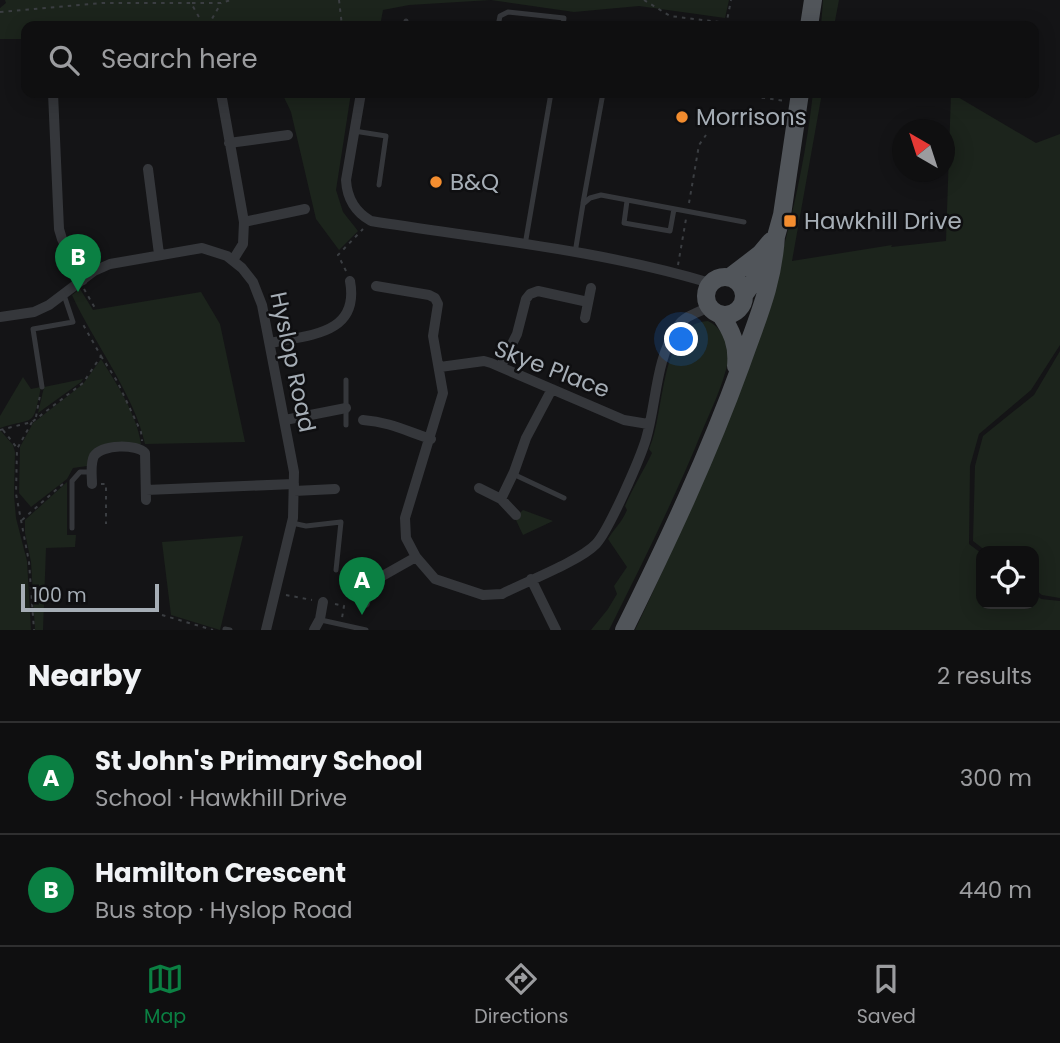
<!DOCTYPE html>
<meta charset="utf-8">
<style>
body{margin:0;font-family:Poppins,sans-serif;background:#1d1d1e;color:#f1f3f6}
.controls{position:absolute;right:21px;bottom:21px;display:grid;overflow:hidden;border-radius:14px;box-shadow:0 4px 18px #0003}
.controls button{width:63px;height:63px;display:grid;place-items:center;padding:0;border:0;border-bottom:2px solid #2f2f30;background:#0f0f10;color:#f1f3f6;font:35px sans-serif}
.compass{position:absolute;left:892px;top:119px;width:63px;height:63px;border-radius:50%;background:#0f0f10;box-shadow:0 4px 18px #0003;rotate:321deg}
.scale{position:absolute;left:21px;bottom:18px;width:138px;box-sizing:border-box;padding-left:7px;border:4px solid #a6aeb6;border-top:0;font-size:19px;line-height:24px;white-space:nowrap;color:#a6aeb6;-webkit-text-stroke:5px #0f0f11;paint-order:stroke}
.you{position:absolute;left:682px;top:340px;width:24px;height:24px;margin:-18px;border:5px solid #fff;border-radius:50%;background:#1a73e8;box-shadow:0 0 0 10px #1a73e833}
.badge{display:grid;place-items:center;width:46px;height:46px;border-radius:50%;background:#0b8043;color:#fff;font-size:23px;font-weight:700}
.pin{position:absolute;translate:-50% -58px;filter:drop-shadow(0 2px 4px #0008)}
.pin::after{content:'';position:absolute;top:37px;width:24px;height:21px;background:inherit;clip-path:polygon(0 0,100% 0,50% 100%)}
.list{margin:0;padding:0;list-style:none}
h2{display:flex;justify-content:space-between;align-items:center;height:91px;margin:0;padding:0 28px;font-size:30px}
h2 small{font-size:23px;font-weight:400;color:#9b9c9f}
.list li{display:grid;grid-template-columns:46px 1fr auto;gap:21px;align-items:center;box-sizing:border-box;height:112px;padding:0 28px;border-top:2px solid #2f2f30}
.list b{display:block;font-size:26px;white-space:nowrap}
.list p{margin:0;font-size:23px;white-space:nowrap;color:#9b9c9f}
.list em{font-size:23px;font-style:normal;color:#9b9c9f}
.icon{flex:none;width:38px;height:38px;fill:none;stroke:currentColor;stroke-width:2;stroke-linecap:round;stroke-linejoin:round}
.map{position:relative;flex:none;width:1060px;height:630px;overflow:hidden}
.search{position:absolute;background:#0f0f10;box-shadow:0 4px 18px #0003;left:21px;right:21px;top:21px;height:77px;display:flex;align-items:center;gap:18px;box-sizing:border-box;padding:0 24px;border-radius:14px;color:#9b9c9f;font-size:26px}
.sheet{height:315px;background:#0f0f10}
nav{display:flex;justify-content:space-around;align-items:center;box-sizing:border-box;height:98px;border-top:2px solid #2f2f30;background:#0f0f10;font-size:19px;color:#9b9c9f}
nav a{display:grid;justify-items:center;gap:4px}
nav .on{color:#0b8043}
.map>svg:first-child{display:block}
.green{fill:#1c241c}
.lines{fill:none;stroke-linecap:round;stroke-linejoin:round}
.path{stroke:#3b3e42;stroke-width:2;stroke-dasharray:3.5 5;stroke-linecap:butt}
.service{stroke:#35373b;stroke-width:5}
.minor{stroke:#35373b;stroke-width:10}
.primary{stroke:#51555a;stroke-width:18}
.poi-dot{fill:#f38d2f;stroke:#0f0f11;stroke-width:2.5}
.labels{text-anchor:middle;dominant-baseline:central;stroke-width:5;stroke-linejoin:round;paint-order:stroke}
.poi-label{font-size:23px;fill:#a6aeb6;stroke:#0f0f11;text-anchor:start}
.street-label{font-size:23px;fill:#a6aeb6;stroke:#0f0f11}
</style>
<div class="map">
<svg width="1060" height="630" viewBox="0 0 1060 630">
<rect width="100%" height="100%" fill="#141416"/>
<path class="green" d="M5 0H729L725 18 639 6 574 12 491 0 409 5 383 10 380 26H26V39H0V8L6 3Z
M823 0H839L834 26H821Z
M282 93H351L336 190 343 212 358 231 339 250 316 219 291 112Z
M813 93H822L792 261 892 245 891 247 946 241 951 93 1036 143 1060 134V345L1031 390 979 434 970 466 969 544 981 553V604H1034V593L1041 599 1060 601V630H635C715 462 792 279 813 93Z
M80 289 93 310 201 292 220 324 245 442 145 444C135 396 93 341 72 295Z
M708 321C722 328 731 345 728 361 723 386 710 412 700 436 673 502 641 566 609 630H591L608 609 617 594 614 586 627 567 608 539C615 527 621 524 627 510L625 506C633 487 643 472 652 453L649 449C665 417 659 323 708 321Z
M1060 351V598L1042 595 1034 589V551H986L973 541 975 466 983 436 1034 395Z
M101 359C117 384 137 415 141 444H111L87 466 73 468 67 479 31 507 19 493 20 447 33 423 83 384Z
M23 377 31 389 41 387C32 429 37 416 0 428V416Z
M83 379 81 382 38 413 44 387Z
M0 430 13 445 15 452 14 495 16 518 27 561 31 630H0Z
M67 482V535H76L75 547 46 548 43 630H35L31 562 25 533V520Z
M523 510 553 521 523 535 515 518Z
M243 536 220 630 171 615 162 542Z"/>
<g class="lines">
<path class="path" d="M339 0 342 26
M644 0 670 16 727 23
M192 3H221L231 0
M0 12 102 3H191L204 26
M208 26 221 3
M726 26 731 0
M728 93 786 101
M689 203 699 145 706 135
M678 265 686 219
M346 271 338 255 363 229
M84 289 95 308
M101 356 117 381 141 432 142 441
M36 417 40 395
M32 422 17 449 16 494 29 562 34 630
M0 430 32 422 83 383 101 356 81 321
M3 430 17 448
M101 484H106V524
M22 520 65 482
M286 595 312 600
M335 604 344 606 342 618
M162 615 213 630"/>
<path class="service" d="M405 26 406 21
M498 26 500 16 508 12 564 18 563 26
M354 131 386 136 379 185
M627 201 624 223 670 231 674 209
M583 203 603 93
M525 245 551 93
M575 253 583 204 590 198 601 195 744 222
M42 387 33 329 73 322 64 295
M346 425V380
M513 474 564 498
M292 523 306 526 341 522 336 570
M72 528V481L80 472H91
M321 620 366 630
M225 629 230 630"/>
<path class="minor" d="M53 93 59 229 62 239 83 280
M221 93 244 222 243 244 233 260
M361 93 346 180C347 198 355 212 371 221 484 239 601 250 710 283
M229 143 288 135
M148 169 159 254
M244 222 305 209
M376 286 429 295 435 298 438 304 433 336 443 393 405 518 406 538 416 557 435 579 483 595 502 594C525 582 580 561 596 544 609 530 640 459 646 439 657 401 655 360 678 326 684 316 699 312 709 307
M0 317 34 312 49 305 94 271 110 264 202 248 227 256 242 268 253 282 262 305 294 472 293 518 266 630
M585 318 591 288
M270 343C308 335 360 335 350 281
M501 366 517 334 526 299 530 294 538 291 588 302
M440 367 484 361 491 363 624 420 648 424
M285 420 346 408
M363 420C390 422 406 431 431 439
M92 484C92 476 90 464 94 456 102 444 137 444 145 453L146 500
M479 488 501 499 516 515
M146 490 294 484
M294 491 335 489
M501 499 514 472 526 438 552 389
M354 578 370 583 365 603
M531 579 556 630
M370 583 416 557
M314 630 320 619 323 602"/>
<path class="primary" d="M809 26 813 0
M706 296a19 19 0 1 1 38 0a19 19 0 1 1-38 0Z
M730 277 760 254 771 241
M744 295 770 258 782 215 800 93
M720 314C732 331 738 345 736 366
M624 630C667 543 708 456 741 365 757 319 773 285 776 236"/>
</g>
<g class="poi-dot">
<circle cx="682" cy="117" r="7"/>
<circle cx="436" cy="182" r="7"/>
<rect x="783" y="214" width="14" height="14" rx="3.5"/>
</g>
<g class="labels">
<g class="poi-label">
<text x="696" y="117">Morrisons</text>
<text x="450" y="182">B&amp;Q</text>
<text x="804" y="221">Hawkhill Drive</text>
</g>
<g class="street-label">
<text transform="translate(293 362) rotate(78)">Hyslop Road</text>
<text transform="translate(552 369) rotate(21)">Skye Place</text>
</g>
</g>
</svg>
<div class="controls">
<button><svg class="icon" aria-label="locate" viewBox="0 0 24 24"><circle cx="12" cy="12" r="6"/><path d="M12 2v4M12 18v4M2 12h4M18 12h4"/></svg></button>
</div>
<svg class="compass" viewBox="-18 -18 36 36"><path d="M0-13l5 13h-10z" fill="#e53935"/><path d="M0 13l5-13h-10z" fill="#9b9c9f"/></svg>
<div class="scale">100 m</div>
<div class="you"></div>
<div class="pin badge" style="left:362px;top:615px">A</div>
<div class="pin badge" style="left:78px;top:292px">B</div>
<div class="search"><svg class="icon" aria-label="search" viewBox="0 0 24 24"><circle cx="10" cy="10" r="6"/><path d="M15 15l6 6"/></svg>Search here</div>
</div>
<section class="sheet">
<h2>Nearby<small>2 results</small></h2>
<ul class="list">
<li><span class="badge">A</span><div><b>St John's Primary School</b><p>School · Hawkhill Drive</p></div><em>300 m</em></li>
<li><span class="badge">B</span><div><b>Hamilton Crescent</b><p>Bus stop · Hyslop Road</p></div><em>440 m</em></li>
</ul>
</section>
<nav>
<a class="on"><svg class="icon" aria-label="map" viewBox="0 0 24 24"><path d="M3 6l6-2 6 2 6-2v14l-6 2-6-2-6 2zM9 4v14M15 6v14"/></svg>Map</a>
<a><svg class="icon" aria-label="directions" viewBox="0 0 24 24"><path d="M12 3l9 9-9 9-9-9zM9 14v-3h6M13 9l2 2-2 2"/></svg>Directions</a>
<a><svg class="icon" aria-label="saved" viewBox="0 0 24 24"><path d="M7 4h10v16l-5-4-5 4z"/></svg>Saved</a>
</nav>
